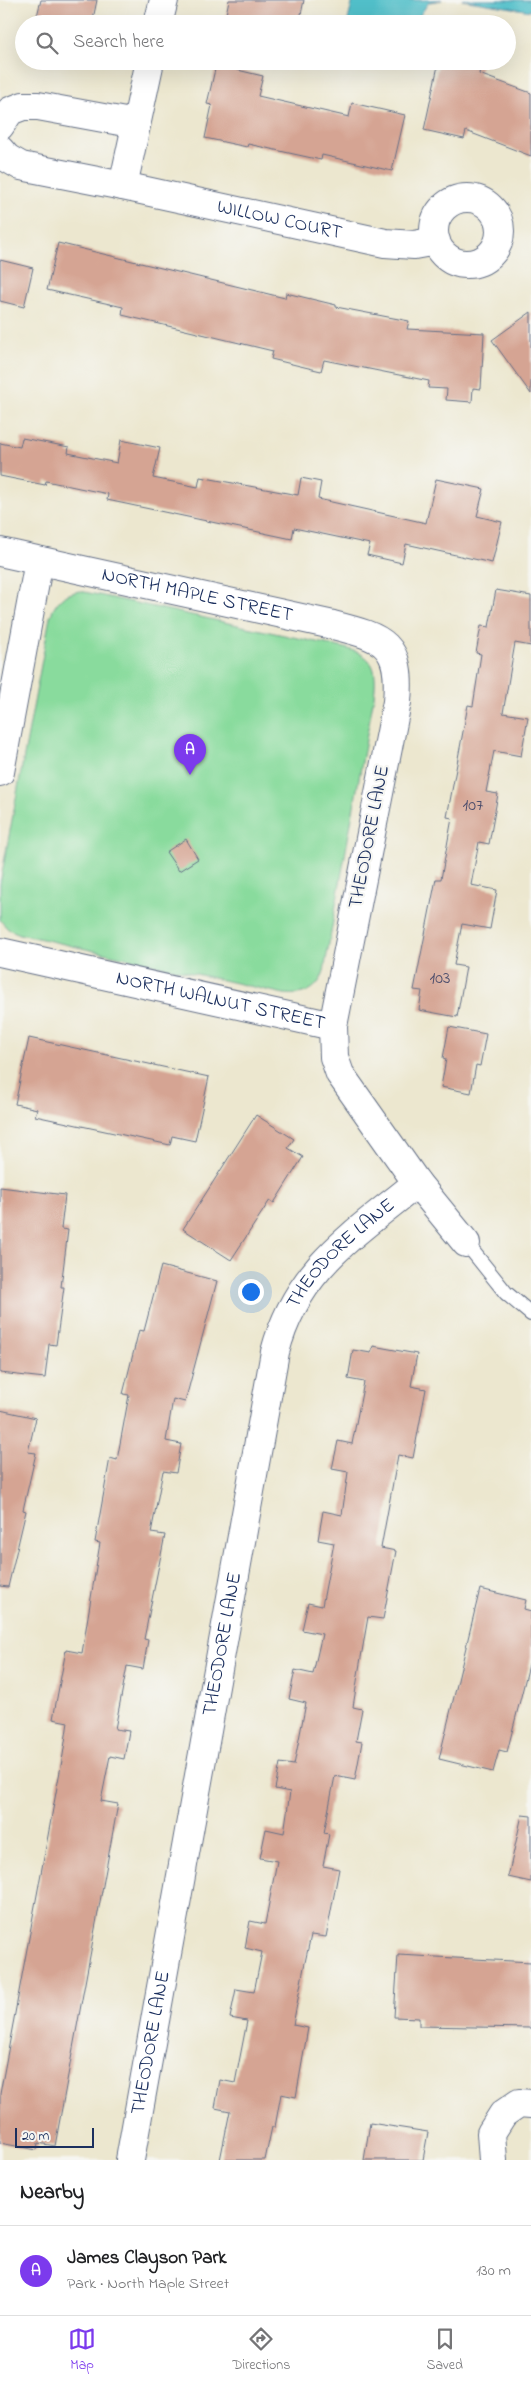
<!DOCTYPE html>
<meta charset="utf-8">
<style>
body{margin:0;font-family:"Indie Flower",sans-serif;background:#f2f2f2;color:#202124}
.scale{position:absolute;left:15px;bottom:12px;width:79px;box-sizing:border-box;padding-left:5px;border:2px solid #1b2f5e;border-top:0;font-size:14px;line-height:18px;white-space:nowrap;color:#1b2f5e;-webkit-text-stroke:4px #f6f6f2;paint-order:stroke}
.you{position:absolute;left:250px;top:1291px;width:18px;height:18px;margin:-12px;border:4px solid #fff;border-radius:50%;background:#1a73e8;box-shadow:0 0 0 8px #1a73e833}
.badge{display:grid;place-items:center;width:32px;height:32px;border-radius:50%;background:#7c3aed;color:#fff;font-size:16px;font-weight:700}
.pin{position:absolute;translate:-50% -41px;filter:drop-shadow(0 1px 2px #0008)}
.pin::after{content:'';position:absolute;top:26px;width:18px;height:15px;background:inherit;clip-path:polygon(0 0,100% 0,50% 100%)}
.list{margin:0;padding:0;list-style:none}
h2{display:flex;justify-content:space-between;align-items:center;height:65px;margin:0;padding:0 20px;font-size:21px}
h2 small{font-size:16px;font-weight:400;color:#757577}
.list li{display:grid;grid-template-columns:32px 1fr auto;gap:15px;align-items:center;box-sizing:border-box;height:90px;padding:0 20px;border-top:1px solid #e0e0e0}
.list b{display:block;font-size:19px;white-space:nowrap}
.list p{margin:0;font-size:16px;white-space:nowrap;color:#757577}
.list em{font-size:16px;font-style:normal;color:#757577}
.icon{flex:none;width:28px;height:28px;fill:none;stroke:currentColor;stroke-width:2;stroke-linecap:round;stroke-linejoin:round}
.map{position:relative;flex:none;width:531px;height:2160px;overflow:hidden}
.search{position:absolute;background:#fff;box-shadow:0 5px 20px #0002;left:15px;right:15px;top:15px;height:55px;display:flex;align-items:center;gap:12px;box-sizing:border-box;padding:0 18px;border-radius:28px;color:#757577;font-size:19px}
.sheet{height:155px;background:#fff}
nav{display:flex;justify-content:space-around;align-items:center;box-sizing:border-box;height:70px;border-top:1px solid #e0e0e0;background:#fff;font-size:14px;color:#757577}
nav a{display:grid;justify-items:center;gap:2px}
nav .on{color:#7c3aed}
.map>svg:first-child{display:block}
.green{fill:#89db9d;stroke:#52857e}
.water{fill:#51bfc9;stroke:#367794}
.building{fill:#d5a493}
.lines{fill:none;stroke-linecap:round;stroke-linejoin:round}
.lane-casing{stroke:#646f86;stroke-width:16}
.street-casing{stroke:#646f86;stroke-width:30}
.lane{stroke:#fff;stroke-width:14}
.street{stroke:#fff;stroke-width:28}
.labels{text-anchor:middle;dominant-baseline:central;stroke-width:4.5;stroke-linejoin:round;paint-order:stroke}
.number-label{font-size:18px;fill:#4a4c6b}
.street-label{font-size:20px;fill:#1b2f5e;stroke:#f6f6f2}
</style>
<div class="map">
<svg width="531" height="2160" viewBox="0 0 531 2160">
<rect width="100%" height="100%" fill="#f6f6f2"/>
<filter id="ink" filterUnits="userSpaceOnUse"><feTurbulence type="fractalNoise" baseFrequency=".02" numOctaves="2"/><feDisplacementMap in="SourceGraphic" scale="10" xChannelSelector="R" yChannelSelector="G"/><feConvolveMatrix kernelMatrix="1 2 1 2 8 2 1 2 1" color-interpolation-filters="sRGB"/></filter>
<filter id="wash" filterUnits="userSpaceOnUse"><feTurbulence type="fractalNoise" baseFrequency=".0096" numOctaves="4" result="noise"/><feDisplacementMap in="SourceGraphic" scale="20" xChannelSelector="R" yChannelSelector="G"/><feGaussianBlur stdDeviation="1.12" result="paint"/><feColorMatrix in="noise" values="0 0 0 0 0 0 0 0 0 0 0 0 0 0 0 0 0 1.4 0 .05"/><feComposite in="paint" operator="in"/></filter>
<g filter="url(#wash)">
<rect width="100%" height="100%" fill="#ece7cf"/>
<path class="green" d="M80 591 344 648C373 655 378 667 374 696L324 971C318 991 302 996 284 994L20 934 8 929 0 920V884L50 617C56 601 63 594 80 591Z"/>
<path class="water" d="M353 0H442L429 2 414 24H347Z
M462 0H531V11Z"/>
<g id="blocks">
<path class="building" d="M41 0H97L92 24H35Z
M229 0H304L299 24H248L225 19Z
M439 61H464L481 65 479 74 531 93V156L466 131 464 139 424 130Z
M216 65 263 76 258 96 349 117 352 103 405 115 392 171 322 155 321 160 248 144 247 147 205 138 212 105 207 104Z
M58 243 285 298 286 293 336 305V307L409 321 407 329 484 333 481 389 473 388 472 402 446 400 447 389 428 388 429 381 324 360 321 371 271 359 273 351 122 315 123 307 47 290Z
M0 260 33 268 24 307 0 301Z
M531 312V394L492 340Z
M22 438 69 447 68 453 117 463 121 440 160 448 153 478 198 487 200 477 298 495 301 478 321 482 318 499 426 523 436 479 484 489 477 516 502 522 492 563 406 544 402 563 367 555 370 544 294 528 292 539 107 500 108 494 46 481 45 485 0 476V443L20 447Z
M496 590 531 596V646L515 643 503 713 528 717 521 756 494 751 486 792 498 794 489 844 479 842 471 885 497 890 490 929 462 924 454 965 466 967 457 1017 419 1010 422 991 414 990 436 879H441L452 818 447 817 468 705 473 706 481 654 476 653 481 626 489 627Z
M186 839 198 859 179 871 166 852Z
M449 1027 486 1034 480 1066 476 1065 471 1093 441 1087 446 1059 443 1058Z
M29 1038 209 1077 195 1141 172 1136 170 1145 35 1116 37 1109 15 1104Z
M256 1115 294 1139 288 1148 303 1157 274 1203 270 1200 231 1260 183 1229Z
M0 1187 65 1195 61 1229 68 1230 61 1287H64L56 1345 49 1344 45 1378 0 1373Z
M161 1266 217 1281 185 1402 173 1399 166 1441 181 1444 176 1473 163 1471 151 1533 165 1535 144 1639 148 1640 143 1669 127 1666 115 1729 129 1731 124 1759 110 1756 101 1801 118 1804 55 2146 38 2143 37 2150 0 2143V2094L63 1755 68 1722 53 1719 66 1650 82 1653 100 1543 95 1542 110 1458 117 1460 129 1395 123 1394 139 1330 144 1331Z
M373 1346 417 1354 411 1386 426 1389 413 1458 398 1455 392 1488 381 1548 396 1551 383 1619 368 1617 358 1675 353 1707 362 1709 356 1741 362 1742 355 1780 335 1776 324 1833 329 1834 323 1866 339 1869 326 1937 311 1935 304 1967 293 2025 308 2028 296 2097 281 2094 275 2127H272L265 2160H220L230 2111 215 2108 220 2080 235 2083 247 2021 230 2018 236 1989 254 1992 262 1952 245 1948 250 1921 265 1924 277 1861 260 1858 266 1829 284 1833 290 1792 275 1789 280 1763 294 1765 306 1703 289 1699 295 1670 313 1674 322 1634 302 1630 308 1603 322 1606 334 1543 318 1540 323 1511 342 1515 348 1472 332 1469 338 1441 352 1444 364 1382 348 1379 353 1350 371 1353Z
M0 1410 36 1418 28 1452 36 1453 23 1510 26 1511 8 1587 0 1586Z
M480 1589 526 1600 524 1609 531 1611V1657L507 1752 499 1750 493 1772 439 1759Z
M522 1815 531 1816V1882L508 1877Z
M398 1955 531 1962V2028L419 2026V2018L394 2017Z
M370 2123 428 2132 423 2160H364Z"/>
</g>
</g>
<g filter="url(#ink)">
<use href="#blocks" fill-opacity="0" stroke="#646f86" stroke-width="1"/>
<g class="lines">
<defs>
<path id="lane" d="M466 1243 506 1293 531 1314"/>
<g id="street">
<path d="M158 24 164 0"/>
<path id="s1" d="M150 61 123 186 385 243 414 245 436 241"/>
<path d="M0 126 10 111 23 106H38L136 124"/>
<path d="M0 150 7 158 21 166 123 186"/>
<circle cx="467" cy="231" r="33"/>
<path id="s2" d="M0 552 333 625C384 638 402 643 397 702L333 1026 334 1057 340 1074 417 1183 466 1243"/>
<path d="M0 772 39 561"/>
<path id="s3" d="M0 952 333 1026"/>
<path id="s4" d="M130 2160 275 1352C297 1268 354 1235 417 1183"/>
<path d="M493 2160 491 2133 503 2114 519 2103 531 2104"/>
</g>
</defs>
<use href="#lane" class="lane-casing"/>
<use href="#street" class="street-casing"/>
<use href="#lane" class="lane"/>
<use href="#street" class="street"/>
</g>
</g>
<g class="labels">
<g class="number-label">
<text x="473" y="806">107</text>
<text x="440" y="979">103</text>
</g>
<g class="street-label">
<text stroke="none"><textPath href="#s1" startOffset="288">WILLOW COURT</textPath></text>
<text stroke="none"><textPath href="#s2" startOffset="202">NORTH MAPLE STREET</textPath></text>
<text transform="translate(370 837) rotate(-79)">THEODORE LANE</text>
<text stroke="none"><textPath href="#s3" startOffset="226">NORTH WALNUT STREET</textPath></text>
<text stroke="none"><textPath href="#s4" startOffset="942">THEODORE LANE</textPath></text>
<text stroke="none"><textPath href="#s4" startOffset="524">THEODORE LANE</textPath></text>
<text stroke="none"><textPath href="#s4" startOffset="119">THEODORE LANE</textPath></text>
</g>
</g>
</svg>
<div class="scale">20 m</div>
<div class="you"></div>
<div class="pin badge" style="left:190px;top:775px">A</div>
<div class="search"><svg class="icon" aria-label="search" viewBox="0 0 24 24"><circle cx="10" cy="10" r="6"/><path d="M15 15l6 6"/></svg>Search here</div>
</div>
<section class="sheet">
<h2>Nearby<small></small></h2>
<ul class="list">
<li><span class="badge">A</span><div><b>James Clayson Park</b><p>Park · North Maple Street</p></div><em>130 m</em></li>
</ul>
</section>
<nav>
<a class="on"><svg class="icon" aria-label="map" viewBox="0 0 24 24"><path d="M3 6l6-2 6 2 6-2v14l-6 2-6-2-6 2zM9 4v14M15 6v14"/></svg>Map</a>
<a><svg class="icon" aria-label="directions" viewBox="0 0 24 24"><path d="M12 3l9 9-9 9-9-9zM9 14v-3h6M13 9l2 2-2 2"/></svg>Directions</a>
<a><svg class="icon" aria-label="saved" viewBox="0 0 24 24"><path d="M7 4h10v16l-5-4-5 4z"/></svg>Saved</a>
</nav>
